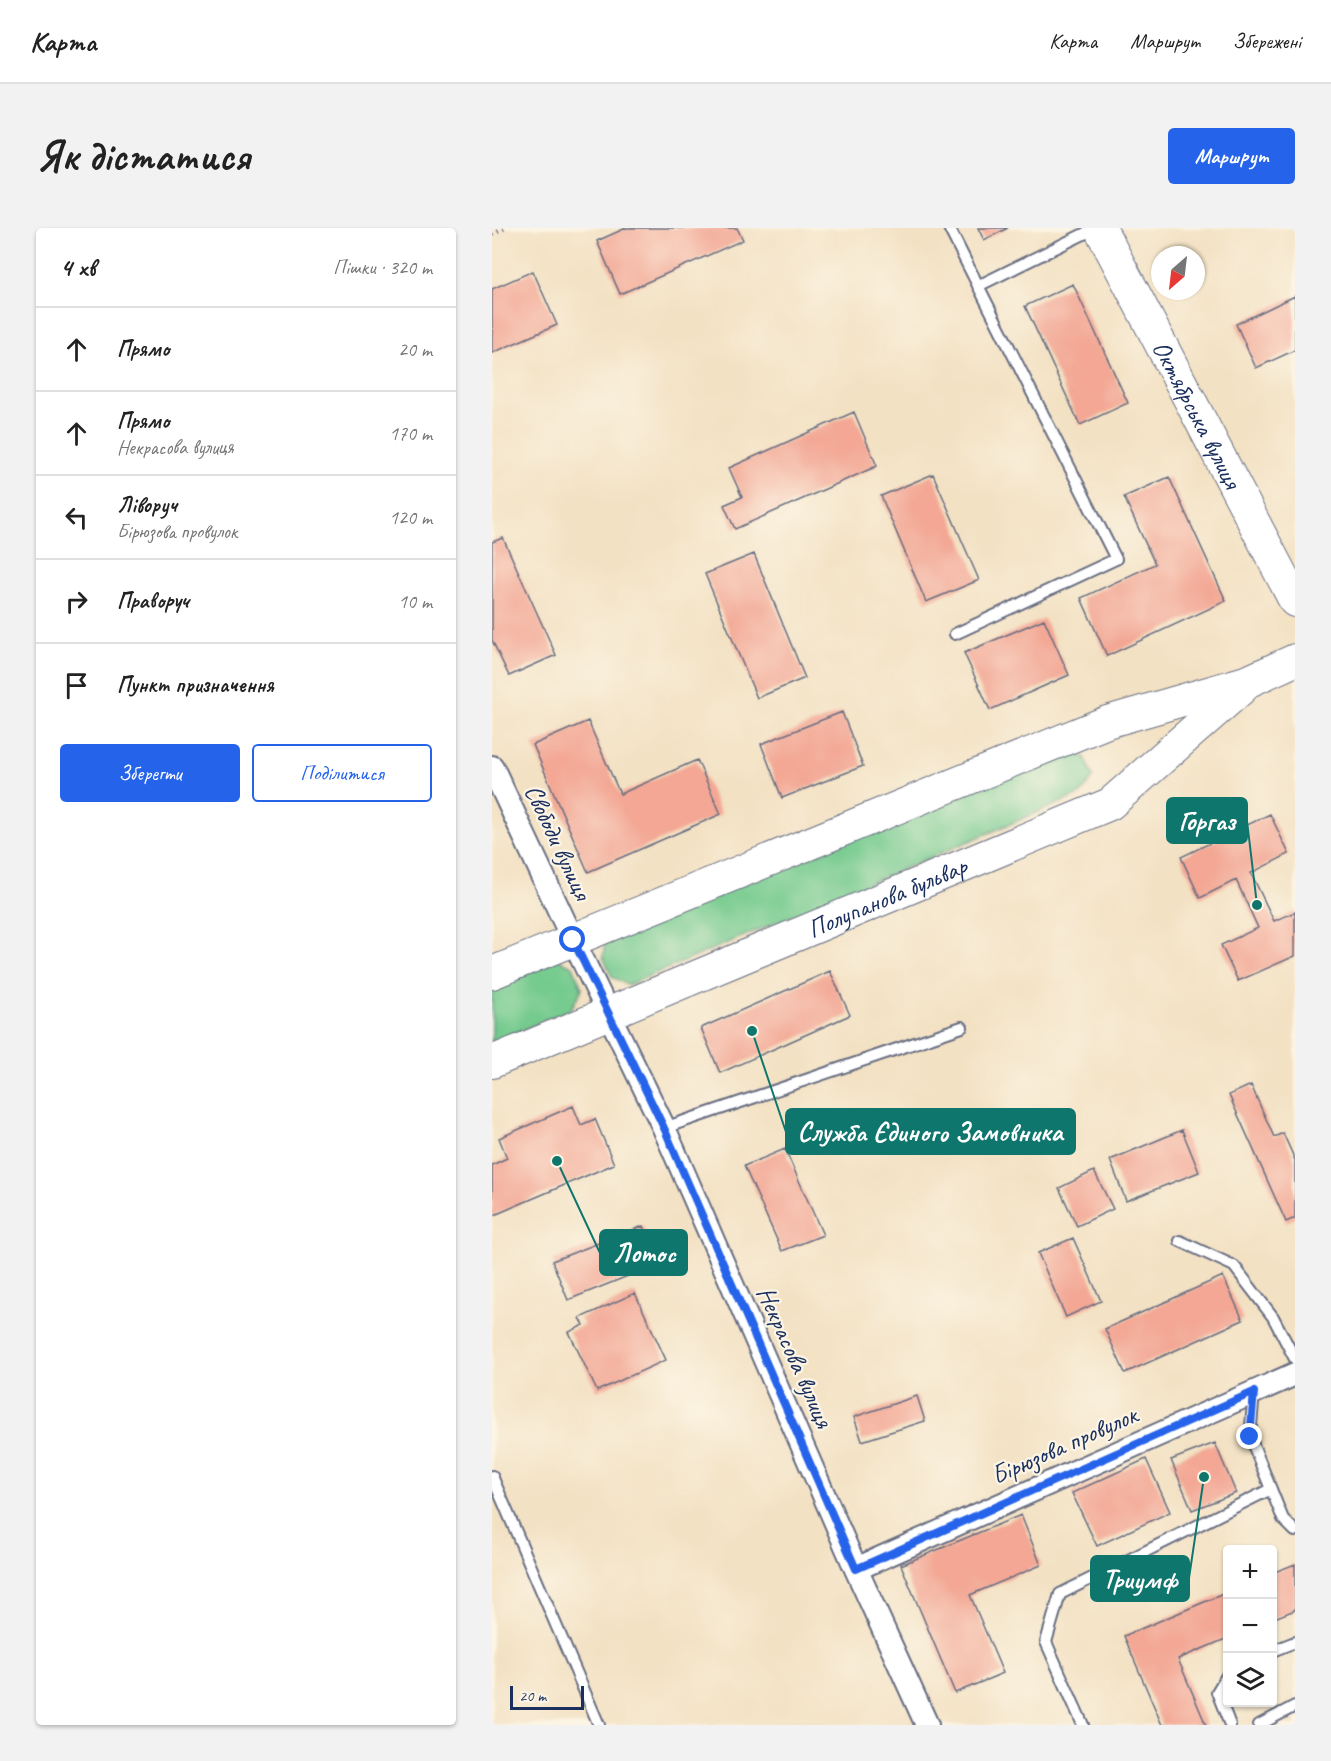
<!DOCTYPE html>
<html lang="uk">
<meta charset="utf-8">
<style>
body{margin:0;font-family:Caveat,sans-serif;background:#f2f2f2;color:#222}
.controls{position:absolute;right:18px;bottom:18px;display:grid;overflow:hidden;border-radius:6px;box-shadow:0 2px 4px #0004}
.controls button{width:54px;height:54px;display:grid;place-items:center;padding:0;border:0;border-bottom:2px solid #e0e0e0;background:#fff;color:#222;font:30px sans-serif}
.compass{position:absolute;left:659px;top:18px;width:54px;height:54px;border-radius:50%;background:#fff;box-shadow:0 2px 4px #0004;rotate:208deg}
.scale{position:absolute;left:18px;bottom:15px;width:74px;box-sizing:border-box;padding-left:6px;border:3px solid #1b2f5e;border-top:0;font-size:16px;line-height:21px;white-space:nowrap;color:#1b2f5e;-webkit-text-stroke:4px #fcf5e5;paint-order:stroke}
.stop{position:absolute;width:18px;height:18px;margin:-14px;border:4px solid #2563eb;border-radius:50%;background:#fff}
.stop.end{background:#2563eb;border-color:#fff;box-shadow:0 2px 6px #0008}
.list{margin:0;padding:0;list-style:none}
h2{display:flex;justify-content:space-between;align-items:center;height:78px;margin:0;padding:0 24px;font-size:26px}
h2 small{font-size:20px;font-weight:400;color:#767676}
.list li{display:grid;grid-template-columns:39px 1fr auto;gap:18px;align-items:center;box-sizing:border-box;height:84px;padding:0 24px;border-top:2px solid #e0e0e0}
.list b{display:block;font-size:22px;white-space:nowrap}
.list p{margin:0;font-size:20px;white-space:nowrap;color:#767676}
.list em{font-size:20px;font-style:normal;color:#767676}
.actions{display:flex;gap:12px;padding:18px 24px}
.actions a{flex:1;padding:14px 0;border:2px solid #2563eb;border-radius:6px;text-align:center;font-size:21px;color:#2563eb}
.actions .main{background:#2563eb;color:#fff}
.icon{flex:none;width:33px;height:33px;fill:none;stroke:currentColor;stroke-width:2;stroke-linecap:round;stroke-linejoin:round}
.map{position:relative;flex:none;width:803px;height:1497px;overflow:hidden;border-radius:6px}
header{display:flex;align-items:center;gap:36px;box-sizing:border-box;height:84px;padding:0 30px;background:#fff;border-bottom:2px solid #e0e0e0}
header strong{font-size:28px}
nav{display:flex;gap:33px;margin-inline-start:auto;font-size:21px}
.intro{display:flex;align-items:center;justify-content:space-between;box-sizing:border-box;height:144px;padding:0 36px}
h1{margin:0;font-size:42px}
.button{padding:15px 27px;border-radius:6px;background:#2563eb;color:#fff;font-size:21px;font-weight:700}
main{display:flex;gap:36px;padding:0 36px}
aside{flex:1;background:#fff;border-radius:6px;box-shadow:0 2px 4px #0004}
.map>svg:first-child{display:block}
.green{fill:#74ca8e;stroke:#487c76;stroke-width:1.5}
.building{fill:#f3a794}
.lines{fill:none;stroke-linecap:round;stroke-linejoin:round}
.lane-casing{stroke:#676d81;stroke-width:14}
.street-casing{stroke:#676d81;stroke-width:26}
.secondary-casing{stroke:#676d81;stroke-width:34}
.path{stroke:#676d81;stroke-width:4;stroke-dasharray:1.5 4.5;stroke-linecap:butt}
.lane{stroke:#fff;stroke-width:10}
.street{stroke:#fff;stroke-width:22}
.secondary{stroke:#fff;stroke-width:32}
.route{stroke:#2563eb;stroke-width:8}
.labels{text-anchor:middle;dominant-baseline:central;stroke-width:4.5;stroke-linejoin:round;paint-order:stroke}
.street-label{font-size:26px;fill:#1b2f5e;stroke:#fcf5e5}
.leader{fill:none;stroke:#0f766e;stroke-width:2}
.callout-dot{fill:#0f766e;stroke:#fcf5e5;stroke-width:2}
.callout{fill:#0f766e;stroke:#0f766e;stroke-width:2}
.callout-label{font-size:27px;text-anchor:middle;font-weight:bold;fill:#fff}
</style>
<header>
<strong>Карта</strong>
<nav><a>Карта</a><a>Маршрут</a><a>Збережені</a></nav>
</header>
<div class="intro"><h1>Як дістатися</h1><a class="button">Маршрут</a></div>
<main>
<aside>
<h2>4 хв<small>Пішки · 320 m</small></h2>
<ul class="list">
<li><svg class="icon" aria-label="ahead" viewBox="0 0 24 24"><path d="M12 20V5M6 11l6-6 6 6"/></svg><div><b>Прямо</b></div><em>20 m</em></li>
<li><svg class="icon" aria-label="ahead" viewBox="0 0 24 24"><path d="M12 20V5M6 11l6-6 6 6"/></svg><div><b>Прямо</b><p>Некрасова вулиця</p></div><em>170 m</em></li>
<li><svg class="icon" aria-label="left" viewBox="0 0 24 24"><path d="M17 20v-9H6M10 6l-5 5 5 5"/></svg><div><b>Ліворуч</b><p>Бірюзова провулок</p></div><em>120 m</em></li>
<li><svg class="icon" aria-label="right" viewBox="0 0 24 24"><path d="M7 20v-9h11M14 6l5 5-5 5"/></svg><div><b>Праворуч</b></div><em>10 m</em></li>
<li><svg class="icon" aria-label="arrive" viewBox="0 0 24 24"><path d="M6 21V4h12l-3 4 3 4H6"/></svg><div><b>Пункт призначення</b></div></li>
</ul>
<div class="actions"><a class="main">Зберегти</a><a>Поділитися</a></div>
</aside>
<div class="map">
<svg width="803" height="1497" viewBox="0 0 803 1497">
<rect width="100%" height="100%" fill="#fcf5e5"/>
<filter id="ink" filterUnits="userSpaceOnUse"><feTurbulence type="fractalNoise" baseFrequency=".0167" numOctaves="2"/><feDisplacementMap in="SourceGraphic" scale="12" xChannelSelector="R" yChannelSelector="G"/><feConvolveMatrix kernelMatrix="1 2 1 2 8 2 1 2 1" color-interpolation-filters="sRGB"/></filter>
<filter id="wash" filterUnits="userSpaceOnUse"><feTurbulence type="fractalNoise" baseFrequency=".008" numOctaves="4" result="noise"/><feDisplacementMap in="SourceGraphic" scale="24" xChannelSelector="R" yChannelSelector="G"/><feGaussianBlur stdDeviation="1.35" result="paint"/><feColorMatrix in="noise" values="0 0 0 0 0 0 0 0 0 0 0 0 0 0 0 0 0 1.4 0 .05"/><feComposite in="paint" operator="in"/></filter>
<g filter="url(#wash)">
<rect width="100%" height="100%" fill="#f3e1c3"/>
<path class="green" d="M575 523 593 529 601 549 589 566 136 757 120 749 111 729 113 713Z
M65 731 81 738 90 761 79 781 0 815V758Z"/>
<g id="blocks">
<path class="building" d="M134 0H245L251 12 128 66 105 13Z
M486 0H516L492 12Z
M41 43 65 97 0 125V61Z
M581 56 636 175 588 197 533 78Z
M803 68V122L764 140 744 96Z
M362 184 385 238 243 301 232 277 250 269 237 240Z
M441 246 487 352 434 374 389 268Z
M677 249 734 373 615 428 589 370 663 336 632 269Z
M11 310 64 427 17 448 0 412V314Z
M262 326 313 450 265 470 213 346Z
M552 391 577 447 498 482 472 425Z
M350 484 371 538 290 570 269 516Z
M96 493 128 566 205 532 229 586 96 644 41 517Z
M778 586 797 626 759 645 782 693 803 684V728L746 753 729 717 766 700 744 652 708 670 689 629Z
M338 743 358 787 228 845 209 800Z
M759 857 782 909 791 905 803 932V990L794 994 737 867Z
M81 878 89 897 103 891 122 936 0 988V937L15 930 7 910Z
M690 902 707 944 634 973 618 932Z
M293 921 331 1007 290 1023 252 938Z
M602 943 621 981 585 998 567 960Z
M151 998 166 1036 76 1072 60 1033Z
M581 1010 609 1073 574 1089 546 1025Z
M731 1048 751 1092 633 1145 613 1101Z
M143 1065 174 1132 105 1163 77 1104 92 1097 88 1090Z
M425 1168 433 1193 370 1213 362 1189Z
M723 1215 744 1265 700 1282 679 1232Z
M654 1231 678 1284 605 1318 580 1265Z
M529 1287 549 1337 478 1367 511 1445 463 1465 409 1337Z
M803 1336V1382L780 1391V1345Z
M736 1364V1410L686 1431 714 1497H670L632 1408Z"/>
</g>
</g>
<g filter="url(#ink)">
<use href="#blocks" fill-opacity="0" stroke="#676d81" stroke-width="1.5"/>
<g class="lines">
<defs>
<path id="lane" d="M457 0 624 331 463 406
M486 58 604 0
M172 900 470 799
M688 1013 742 1038 781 1089 803 1131
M762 1164 758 1209 791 1291 803 1303
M0 1248 107 1497
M780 1423 803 1414
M736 1446 725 1464 738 1497
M591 1497 554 1414 568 1366 779 1261
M767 1497 803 1478"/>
<path id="street" d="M0 539 81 712 172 900 364 1341 435 1497
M364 1341 803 1146"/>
<g id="secondary">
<path id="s1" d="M608 0 803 373"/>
<path d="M0 745 615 494 757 453 803 432"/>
<path id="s2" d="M0 834 618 576 750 460"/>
</g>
</defs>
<use href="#lane" class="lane-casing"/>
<use href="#street" class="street-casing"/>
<use href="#secondary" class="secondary-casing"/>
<path class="path" d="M0 6 14 0"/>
<use href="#lane" class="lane"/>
<use href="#street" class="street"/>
<use href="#secondary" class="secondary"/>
</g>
</g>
<g class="lines" filter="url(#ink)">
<path class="route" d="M81 712 172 900 364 1341 762 1164 758 1209"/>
</g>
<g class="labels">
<g class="street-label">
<text stroke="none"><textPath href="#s1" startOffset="210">Октябрська вулиця</textPath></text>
<text transform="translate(66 614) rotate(65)">Свободи вулиця</text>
<text stroke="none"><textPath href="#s2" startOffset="428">Полупанова бульвар</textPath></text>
<text transform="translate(303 1129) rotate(66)">Некрасова вулиця</text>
<text transform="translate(572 1217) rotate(-24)">Бірюзова провулок</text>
</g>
</g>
<path class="leader" d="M765 677L755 593M260 803L294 904M65 933L108 1025M712 1249L697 1350"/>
<g class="callout-dot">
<circle cx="765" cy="677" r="6"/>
<circle cx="260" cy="803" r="6"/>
<circle cx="65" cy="933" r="6"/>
<circle cx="712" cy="1249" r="6"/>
</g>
<g class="callout">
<rect x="675" y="570" width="80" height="45" rx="6"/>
<rect x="294" y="881" width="289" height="45" rx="6"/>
<rect x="108" y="1002" width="87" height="45" rx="6"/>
<rect x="599" y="1328" width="98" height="45" rx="6"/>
</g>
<g class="callout-label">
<text x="715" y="602">Горгаз</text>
<text x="438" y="913">Служба Єдиного Замовника</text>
<text x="152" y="1034">Лотос</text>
<text x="648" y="1360">Триумф</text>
</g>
</svg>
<div class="controls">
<button>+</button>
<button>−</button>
<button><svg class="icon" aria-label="layers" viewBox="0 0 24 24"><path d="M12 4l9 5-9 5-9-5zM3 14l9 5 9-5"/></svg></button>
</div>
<svg class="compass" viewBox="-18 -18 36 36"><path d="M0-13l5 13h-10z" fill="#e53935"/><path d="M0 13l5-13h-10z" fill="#767676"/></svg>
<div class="scale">20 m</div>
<div class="stop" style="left:81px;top:712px"></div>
<div class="stop end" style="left:758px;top:1209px"></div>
</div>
</main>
